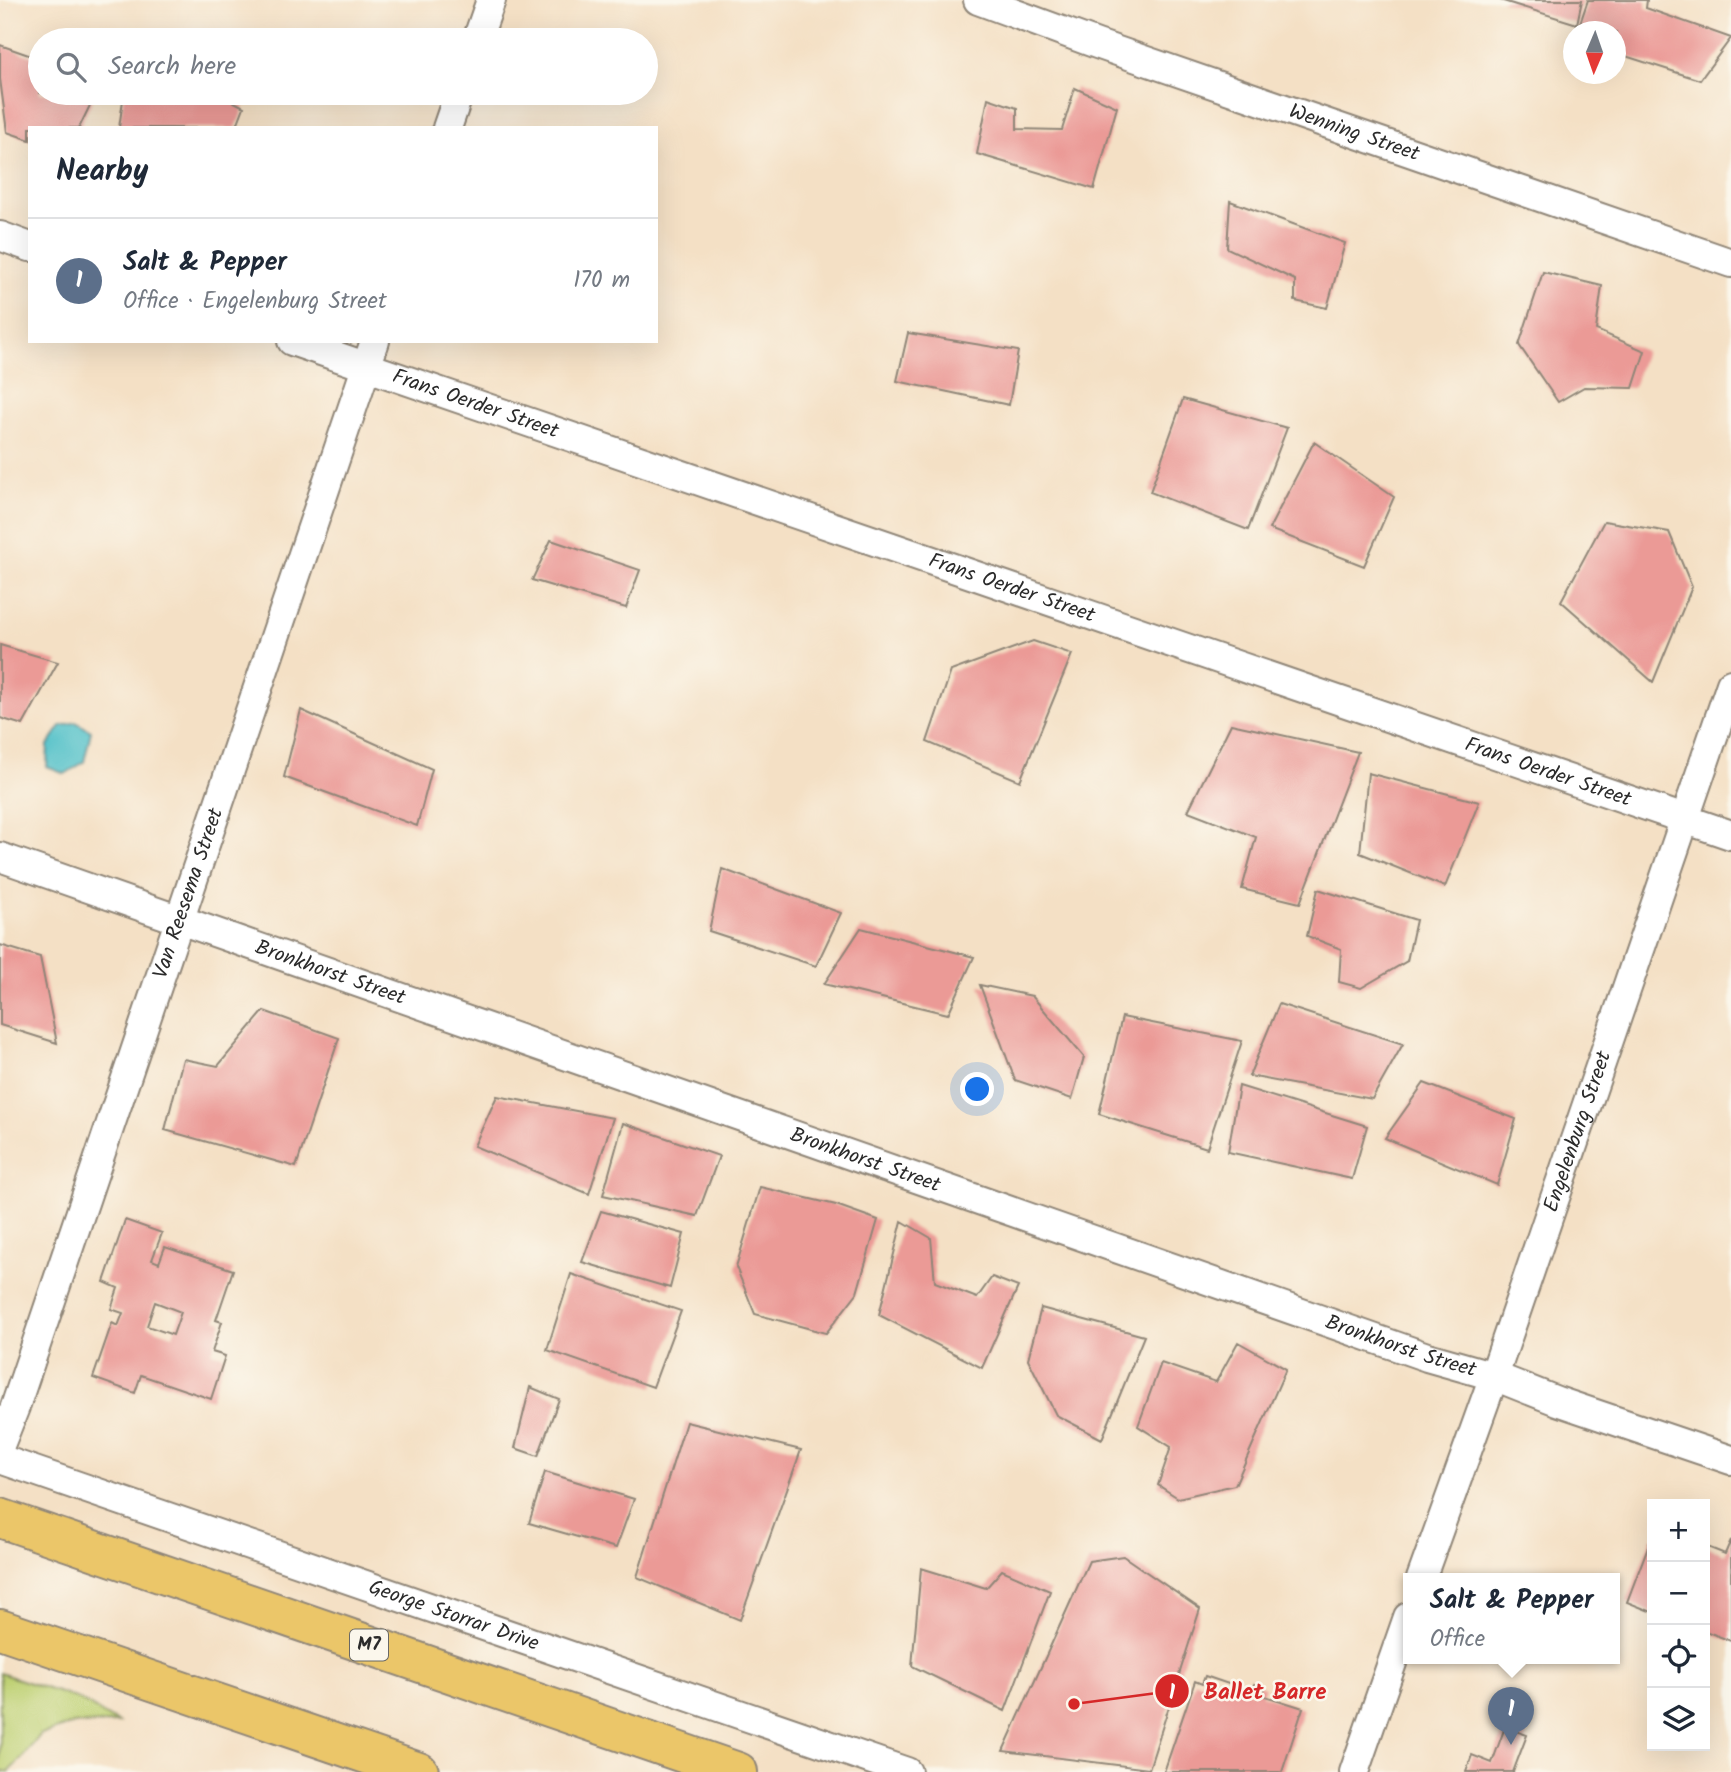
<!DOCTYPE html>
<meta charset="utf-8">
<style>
body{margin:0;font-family:Kalam,sans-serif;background:#f2f2f3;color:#1f2937}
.controls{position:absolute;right:21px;bottom:21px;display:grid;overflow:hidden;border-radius:0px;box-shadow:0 7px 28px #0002}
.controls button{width:63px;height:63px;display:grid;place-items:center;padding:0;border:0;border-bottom:2px solid #e0e1e3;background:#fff;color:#1f2937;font:35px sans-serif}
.compass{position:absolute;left:1563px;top:21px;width:63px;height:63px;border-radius:50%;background:#fff;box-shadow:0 7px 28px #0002;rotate:182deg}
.you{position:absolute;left:978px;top:1090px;width:24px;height:24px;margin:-18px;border:5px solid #fff;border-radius:50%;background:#1a73e8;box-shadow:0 0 0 10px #1a73e833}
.badge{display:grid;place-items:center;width:46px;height:46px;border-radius:50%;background:#2563eb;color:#fff;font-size:23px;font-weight:700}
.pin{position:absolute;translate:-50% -58px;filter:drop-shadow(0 2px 4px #0008)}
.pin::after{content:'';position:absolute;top:37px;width:24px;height:21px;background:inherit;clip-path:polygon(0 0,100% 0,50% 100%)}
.popup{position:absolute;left:1403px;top:1573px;width:217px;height:91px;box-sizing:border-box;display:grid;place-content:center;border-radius:0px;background:#fff;filter:drop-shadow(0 2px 5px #0005);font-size:23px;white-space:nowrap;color:#747a83}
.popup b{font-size:26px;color:#1f2937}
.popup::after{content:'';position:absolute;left:50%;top:100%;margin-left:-14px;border:14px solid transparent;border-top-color:#fff}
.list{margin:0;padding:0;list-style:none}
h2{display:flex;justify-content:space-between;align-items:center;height:91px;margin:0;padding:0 28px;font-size:30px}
h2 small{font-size:23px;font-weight:400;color:#747a83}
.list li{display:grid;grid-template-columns:46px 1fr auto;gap:21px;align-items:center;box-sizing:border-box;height:126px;padding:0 28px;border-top:2px solid #e0e1e3}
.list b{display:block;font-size:26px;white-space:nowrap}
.list p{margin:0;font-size:23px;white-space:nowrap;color:#747a83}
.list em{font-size:23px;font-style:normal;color:#747a83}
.icon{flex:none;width:38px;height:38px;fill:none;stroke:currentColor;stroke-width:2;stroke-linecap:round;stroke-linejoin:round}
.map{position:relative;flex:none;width:1731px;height:1772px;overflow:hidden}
.search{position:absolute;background:#fff;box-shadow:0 7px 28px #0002;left:28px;top:28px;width:630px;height:77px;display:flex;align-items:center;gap:18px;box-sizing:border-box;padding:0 24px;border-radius:38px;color:#747a83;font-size:26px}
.panel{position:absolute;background:#fff;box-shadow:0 7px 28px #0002;left:28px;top:126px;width:630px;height:217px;border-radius:0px}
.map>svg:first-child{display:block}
.green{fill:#bfd175;stroke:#757e50;stroke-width:2}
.water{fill:#53c1c9;stroke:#3f767a;stroke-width:2}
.building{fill:#eb9a96;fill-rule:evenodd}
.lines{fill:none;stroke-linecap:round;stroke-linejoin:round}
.minor-casing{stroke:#908678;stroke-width:32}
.primary-casing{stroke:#908678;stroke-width:42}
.minor{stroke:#fff;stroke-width:28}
.primary{stroke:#ebc669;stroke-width:38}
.labels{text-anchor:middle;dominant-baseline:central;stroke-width:5;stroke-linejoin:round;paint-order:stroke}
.shield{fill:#fbf7ec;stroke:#696865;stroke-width:2}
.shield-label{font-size:19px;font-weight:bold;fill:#2b2b2b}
.street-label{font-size:21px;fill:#2b2b2b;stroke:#fbf7ec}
.leader{fill:none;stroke:#d62828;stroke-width:2.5}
.callout-dot{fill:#d62828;stroke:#fbf7ec;stroke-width:2.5}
.mark-label{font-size:21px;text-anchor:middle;font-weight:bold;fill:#fff}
.callout-label{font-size:23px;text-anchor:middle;font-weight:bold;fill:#d62828;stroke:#fbf7ec;stroke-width:5;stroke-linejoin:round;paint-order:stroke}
</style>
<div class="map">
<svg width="1731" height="1772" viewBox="0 0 1731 1772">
<rect width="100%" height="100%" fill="#fbf7ec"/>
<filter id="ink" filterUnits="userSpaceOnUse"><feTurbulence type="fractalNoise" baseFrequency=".0143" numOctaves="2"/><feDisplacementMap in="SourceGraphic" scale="14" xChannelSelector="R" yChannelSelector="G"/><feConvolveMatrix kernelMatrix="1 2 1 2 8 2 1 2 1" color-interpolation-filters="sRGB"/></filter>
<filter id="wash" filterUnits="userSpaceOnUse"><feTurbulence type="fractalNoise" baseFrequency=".00686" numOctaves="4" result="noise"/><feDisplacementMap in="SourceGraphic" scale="28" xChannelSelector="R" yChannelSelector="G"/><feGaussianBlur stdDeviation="1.57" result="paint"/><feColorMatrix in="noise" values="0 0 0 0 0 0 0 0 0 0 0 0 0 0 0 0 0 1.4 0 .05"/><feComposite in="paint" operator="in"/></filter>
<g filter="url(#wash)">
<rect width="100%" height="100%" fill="#f4e0c5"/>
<path class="green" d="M0 1673 78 1699 118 1723 74 1724 41 1734 21 1759 8 1772H0Z"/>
<path class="water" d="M76 722 91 731 84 762 65 774 47 767 48 745 61 726Z"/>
<g id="blocks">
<path class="building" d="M1500 0H1582L1577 24Z
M1588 0H1647L1646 8 1731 38 1700 80 1616 53V32H1577Z
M0 45 40 59V93H96L79 128H30V140L7 132 0 79Z
M1075 88 1117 107 1094 189 977 154 988 98 1017 108V129L1062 130Z
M124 93H217L244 107 236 128H119Z
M1230 201 1345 243 1327 308 1295 301V280L1227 248Z
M1543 272 1602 286 1596 330 1645 351 1633 388 1584 387 1558 402 1519 345Z
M908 333 1018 351 1009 405 897 381Z
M1183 399 1287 428 1248 530 1150 492Z
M1314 442 1394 497 1364 566 1269 529Z
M1604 521 1669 532 1692 587 1653 682 1561 601Z
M551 540 640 570 626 608 532 580Z
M1033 641 1072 654 1020 781 927 742 951 671Z
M0 645 58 662 23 725 0 718Z
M301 710 432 769 417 826 284 777Z
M1231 724 1358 752 1300 903 1242 889 1256 837 1188 811Z
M1368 773 1479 802 1445 887 1360 853Z
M722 869 841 913 816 966 709 931Z
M1318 889 1416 920 1407 961 1361 988 1339 982 1341 949 1307 936Z
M861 928 974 957 948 1014 824 984Z
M0 945 40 957 57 1043 0 1025Z
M980 985 1032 996 1084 1057 1072 1099 1015 1080Z
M1279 1004 1403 1044 1372 1099 1249 1076Z
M264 1011 339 1038 296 1167 165 1130 183 1059 218 1066Z
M1122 1017 1242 1041 1207 1148 1099 1114Z
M1424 1083 1516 1119 1497 1185 1385 1138Z
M1239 1086 1367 1126 1352 1179 1228 1152Z
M497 1096 613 1118 589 1194 474 1146Z
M623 1123 719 1156 697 1216 603 1195Z
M760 1187 836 1205 878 1220 857 1293 826 1333 755 1314 736 1267Z
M601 1211 684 1234 670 1288 582 1262Z
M125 1220 162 1233 152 1260 159 1263 165 1247 233 1270 216 1320 222 1322 212 1352 225 1356 211 1399 141 1375 135 1393 93 1378 112 1323 118 1326 123 1313 111 1309 118 1288 104 1282ZM155 1302 181 1312 173 1335 147 1326Z
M902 1221 931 1238 935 1282 977 1298 992 1277 1018 1287 982 1368 879 1315Z
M571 1274 681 1311 653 1387 547 1350Z
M1041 1308 1144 1336 1102 1439 1056 1415 1028 1359Z
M1238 1342 1286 1369 1235 1485 1178 1498 1158 1485 1171 1447 1138 1426 1161 1363 1216 1382Z
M530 1387 559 1399 538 1456 515 1448Z
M686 1422 801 1450 740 1620 637 1577Z
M545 1472 634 1499 616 1548 529 1523Z
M1652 1536V1612L1627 1602Z
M1731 1540V1641L1705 1631V1546L1725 1554Z
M1123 1556 1200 1609 1149 1769 1003 1751 1089 1561Z
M921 1568 986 1588 1002 1570 1050 1591 1005 1711 912 1666Z
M1205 1676 1252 1692 1254 1684 1265 1687 1262 1695 1303 1708 1282 1772H1164L1195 1681 1202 1684Z
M1505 1727 1527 1735 1513 1772H1466L1472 1755 1492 1763Z"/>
</g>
</g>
<g filter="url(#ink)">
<use href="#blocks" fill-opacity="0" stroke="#908678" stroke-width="2"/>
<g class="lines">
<defs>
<g id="minor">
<path id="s1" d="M978 0 1097 44 1731 263"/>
<path d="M477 40 491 0"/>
<path d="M447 128 459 93"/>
<path d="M0 236 30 247"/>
<path id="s2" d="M292 341 1731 835"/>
<path id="s3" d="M0 857 1427 1357 1494 1376 1557 1401 1731 1460"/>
<path id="s4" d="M0 1445 15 1407 375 341"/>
<path id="s5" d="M0 1459 907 1772"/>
<path id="s6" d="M1421 1579 1494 1376 1731 684"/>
<path d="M1354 1772 1408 1617"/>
</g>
<path id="primary" d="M0 1518 738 1772
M0 1629 419 1772"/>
</defs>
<use href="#minor" class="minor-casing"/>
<use href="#primary" class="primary-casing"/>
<use href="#minor" class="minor"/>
<use href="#primary" class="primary"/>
</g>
</g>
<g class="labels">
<rect class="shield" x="350" y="1629.5" width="38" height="31" rx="5"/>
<g class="shield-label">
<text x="369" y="1645">M7</text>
</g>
<g class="street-label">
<text stroke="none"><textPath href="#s1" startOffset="399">Wenning Street</textPath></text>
<text stroke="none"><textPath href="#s2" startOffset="194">Frans Oerder Street</textPath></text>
<text stroke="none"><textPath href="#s2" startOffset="761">Frans Oerder Street</textPath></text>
<text stroke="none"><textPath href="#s2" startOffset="1328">Frans Oerder Street</textPath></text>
<text stroke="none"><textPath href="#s4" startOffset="583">Van Reesema Street</textPath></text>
<text stroke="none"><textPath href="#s3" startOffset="350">Bronkhorst Street</textPath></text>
<text stroke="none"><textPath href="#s6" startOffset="474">Engelenburg Street</textPath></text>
<text stroke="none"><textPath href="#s3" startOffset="917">Bronkhorst Street</textPath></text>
<text stroke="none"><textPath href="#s3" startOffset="1484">Bronkhorst Street</textPath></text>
<text stroke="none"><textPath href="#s5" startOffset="480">George Storrar Drive</textPath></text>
</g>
</g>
<path class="leader" d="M1074 1704L1172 1691"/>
<g class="callout-dot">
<circle cx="1074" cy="1704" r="7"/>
<circle cx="1172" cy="1691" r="18"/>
</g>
<g class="mark-label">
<text x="1172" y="1699">1</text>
</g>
<g class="callout-label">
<text x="1265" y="1699">Ballet Barre</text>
</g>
</svg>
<div class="controls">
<button>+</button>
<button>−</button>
<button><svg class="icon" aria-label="locate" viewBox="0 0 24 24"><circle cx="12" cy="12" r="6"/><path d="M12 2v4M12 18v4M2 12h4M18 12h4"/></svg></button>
<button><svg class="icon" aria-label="layers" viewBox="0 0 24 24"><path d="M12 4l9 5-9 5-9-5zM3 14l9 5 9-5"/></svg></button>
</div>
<svg class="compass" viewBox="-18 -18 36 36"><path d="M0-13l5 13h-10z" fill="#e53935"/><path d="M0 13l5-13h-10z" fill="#747a83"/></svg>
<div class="you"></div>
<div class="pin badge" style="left:1511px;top:1745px;background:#5c6f8a">1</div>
<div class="popup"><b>Salt &amp; Pepper</b>Office</div>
<div class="search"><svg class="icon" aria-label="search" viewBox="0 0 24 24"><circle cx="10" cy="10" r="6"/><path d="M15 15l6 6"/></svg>Search here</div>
<section class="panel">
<h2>Nearby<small></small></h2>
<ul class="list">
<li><span class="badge" style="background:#5c6f8a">1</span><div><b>Salt &amp; Pepper</b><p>Office · Engelenburg Street</p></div><em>170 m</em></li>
</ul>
</section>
</div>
